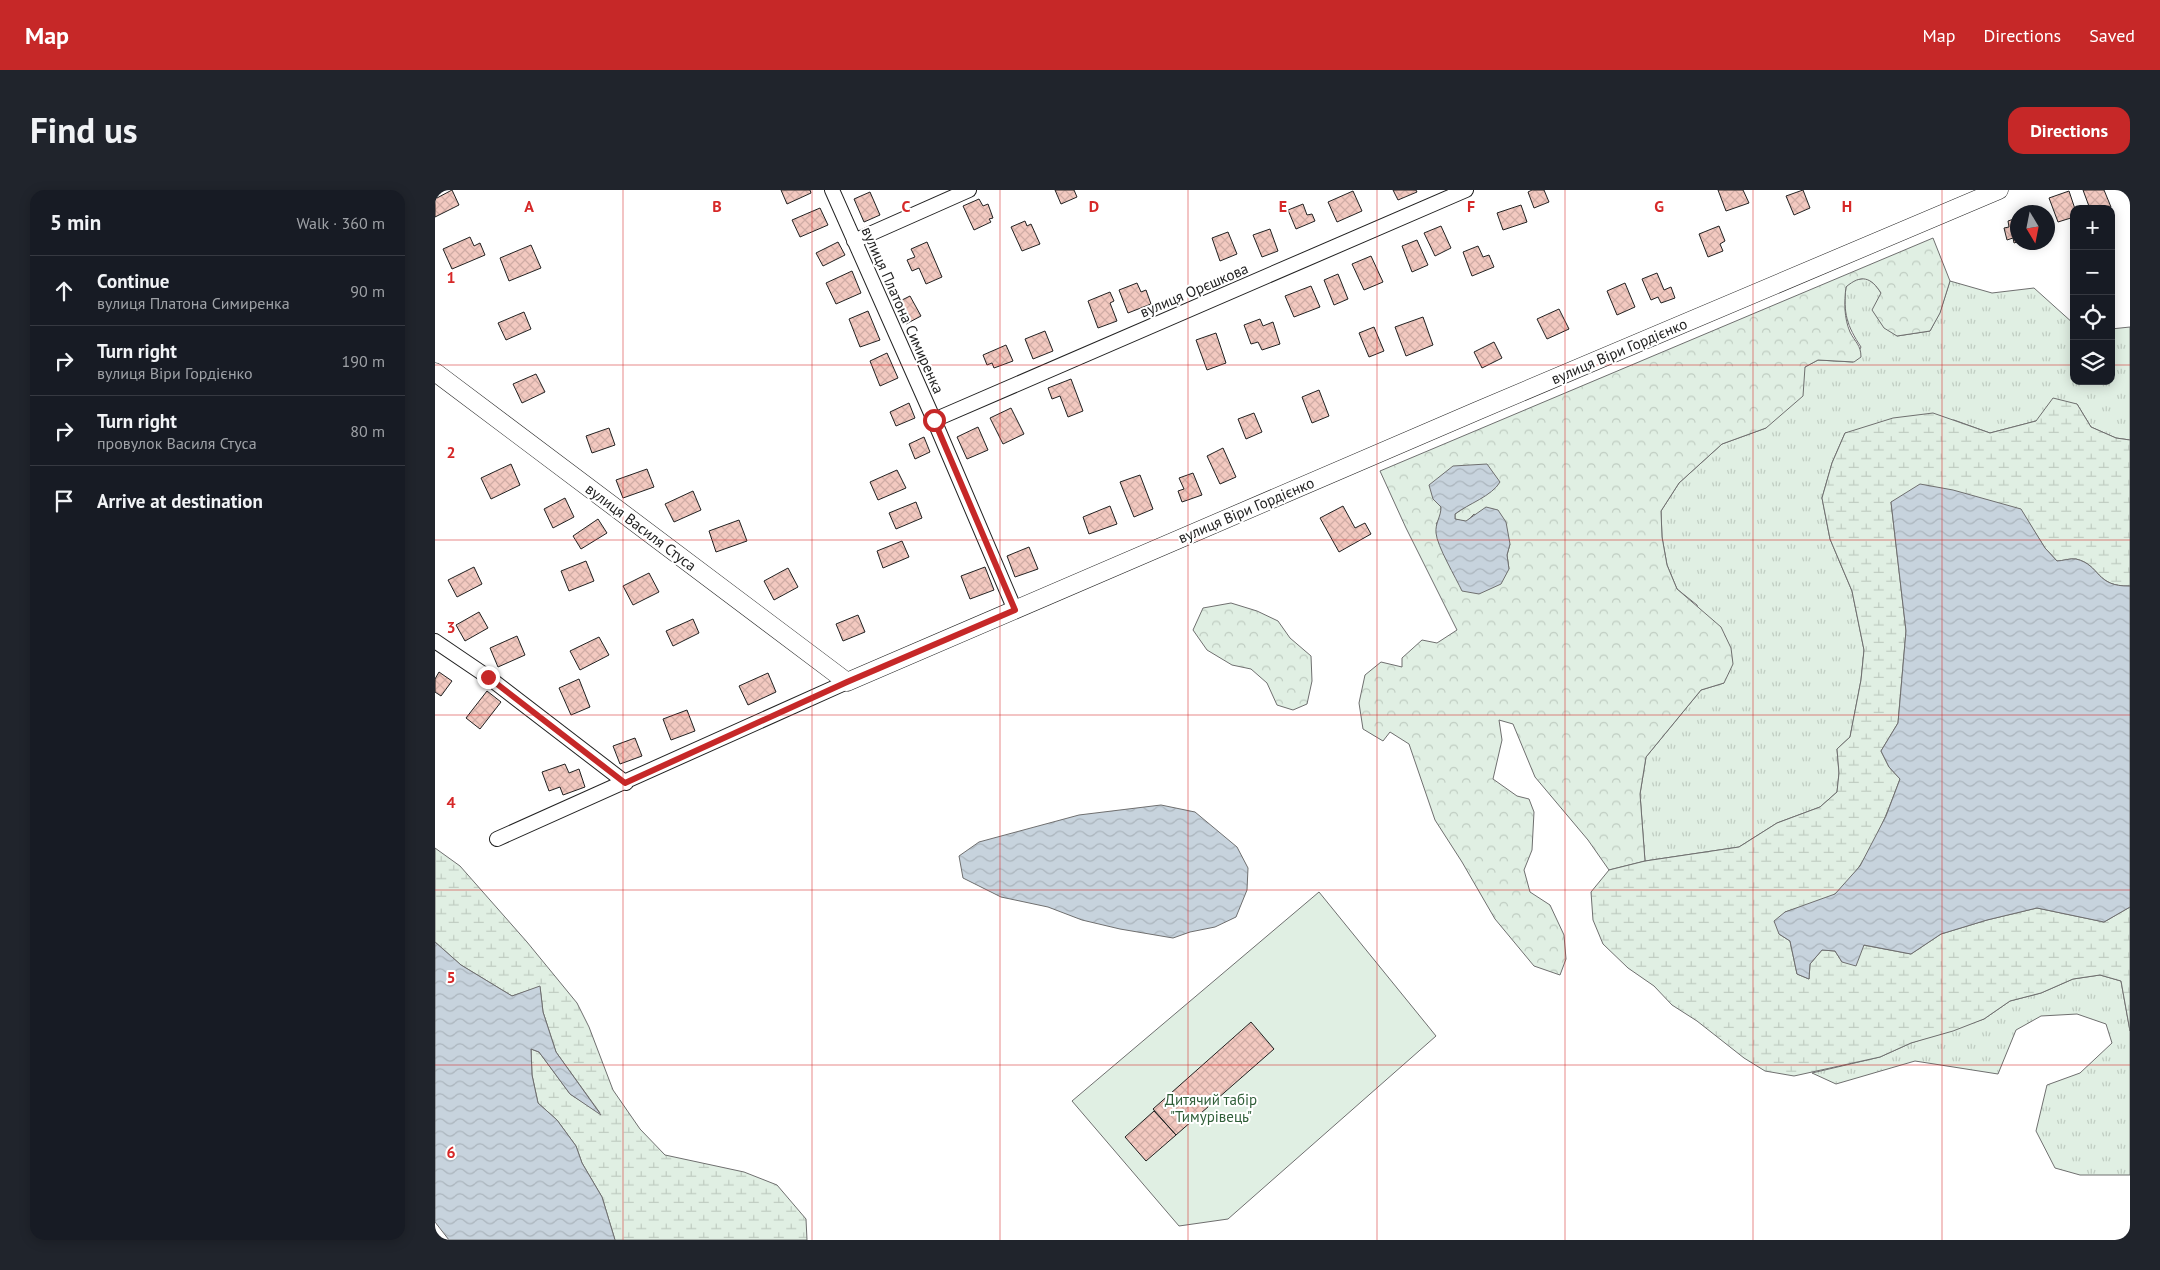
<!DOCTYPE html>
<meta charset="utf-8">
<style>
body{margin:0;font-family:"PT Sans",sans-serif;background:#20242c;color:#f1f3f6}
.controls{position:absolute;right:15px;top:15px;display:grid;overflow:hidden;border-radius:10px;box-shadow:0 2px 12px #0003}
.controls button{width:45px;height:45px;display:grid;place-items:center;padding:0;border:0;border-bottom:1px solid #363941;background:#171b24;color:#f1f3f6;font:25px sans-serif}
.compass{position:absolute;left:1575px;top:15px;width:45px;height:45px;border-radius:50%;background:#171b24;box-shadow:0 2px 12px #0003;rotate:170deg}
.stop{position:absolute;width:15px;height:15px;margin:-11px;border:4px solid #c62828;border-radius:50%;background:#fff}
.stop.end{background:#c62828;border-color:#fff;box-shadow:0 1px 5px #0008}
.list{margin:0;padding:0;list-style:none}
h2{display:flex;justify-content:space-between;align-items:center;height:65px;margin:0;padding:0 20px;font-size:21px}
h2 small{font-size:16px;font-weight:400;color:#9ea1a6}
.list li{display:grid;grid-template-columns:32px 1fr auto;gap:15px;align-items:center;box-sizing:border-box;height:70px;padding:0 20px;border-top:1px solid #363941}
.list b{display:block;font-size:19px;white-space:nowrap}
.list p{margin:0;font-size:16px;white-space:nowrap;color:#9ea1a6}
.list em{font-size:16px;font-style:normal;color:#9ea1a6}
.icon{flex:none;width:28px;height:28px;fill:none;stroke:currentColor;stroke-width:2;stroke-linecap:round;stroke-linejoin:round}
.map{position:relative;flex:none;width:1695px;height:1050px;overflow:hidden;border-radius:15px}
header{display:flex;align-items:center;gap:30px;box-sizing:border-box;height:70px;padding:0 25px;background:#c62828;color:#fff}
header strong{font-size:24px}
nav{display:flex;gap:28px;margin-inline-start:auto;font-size:18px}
.intro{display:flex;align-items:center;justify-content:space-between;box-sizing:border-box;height:120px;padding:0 30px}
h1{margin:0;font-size:35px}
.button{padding:12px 22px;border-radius:15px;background:#c62828;color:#fff;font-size:18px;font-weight:700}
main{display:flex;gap:30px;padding:0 30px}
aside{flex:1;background:#171b24;border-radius:15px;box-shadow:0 2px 12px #0003}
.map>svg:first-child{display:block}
.grass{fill:url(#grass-tufts);stroke:#6f6f6f}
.forest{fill:url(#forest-crowns);stroke:#6f6f6f;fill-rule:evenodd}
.wetland{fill:url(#wetland-marsh);stroke:#6f6f6f}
.green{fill:#e0efe3;stroke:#6f6f6f}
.water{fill:url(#water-waves);stroke:#6f6f6f}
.building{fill:url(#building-cross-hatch);stroke:#222}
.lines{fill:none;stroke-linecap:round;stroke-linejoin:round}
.minor-casing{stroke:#222;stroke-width:16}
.tertiary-casing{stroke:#222;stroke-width:19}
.minor{stroke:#fff;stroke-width:14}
.tertiary{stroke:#fff;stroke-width:18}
.route{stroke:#c62828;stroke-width:6}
.grid{fill:none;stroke:#d62828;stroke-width:1;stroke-opacity:0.55}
.labels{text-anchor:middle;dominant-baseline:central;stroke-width:4;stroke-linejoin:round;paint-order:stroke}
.street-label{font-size:15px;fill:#222;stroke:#fff}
.park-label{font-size:15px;fill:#2f5e38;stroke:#fff}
.grid-label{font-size:16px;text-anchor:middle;font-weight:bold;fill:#d62828;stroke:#fff;stroke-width:4;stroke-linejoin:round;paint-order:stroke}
</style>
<header>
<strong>Map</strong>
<nav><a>Map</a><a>Directions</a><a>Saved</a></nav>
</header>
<div class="intro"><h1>Find us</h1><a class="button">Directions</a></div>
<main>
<aside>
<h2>5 min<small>Walk · 360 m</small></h2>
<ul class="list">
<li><svg class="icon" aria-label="ahead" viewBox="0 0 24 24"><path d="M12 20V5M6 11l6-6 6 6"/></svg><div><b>Continue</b><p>вулиця Платона Симиренка</p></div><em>90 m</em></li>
<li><svg class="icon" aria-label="right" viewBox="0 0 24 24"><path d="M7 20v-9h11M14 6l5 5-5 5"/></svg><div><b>Turn right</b><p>вулиця Віри Гордієнко</p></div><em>190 m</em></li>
<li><svg class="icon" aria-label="right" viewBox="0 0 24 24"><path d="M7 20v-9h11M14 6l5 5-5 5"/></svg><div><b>Turn right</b><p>провулок Василя Стуса</p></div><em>80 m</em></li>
<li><svg class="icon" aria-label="arrive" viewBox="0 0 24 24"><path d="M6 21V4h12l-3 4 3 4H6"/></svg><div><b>Arrive at destination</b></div></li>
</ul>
</aside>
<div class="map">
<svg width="1695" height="1050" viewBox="0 0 1695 1050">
<defs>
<pattern id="grass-tufts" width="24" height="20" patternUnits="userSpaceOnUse" patternTransform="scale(1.25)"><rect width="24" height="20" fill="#e0efe3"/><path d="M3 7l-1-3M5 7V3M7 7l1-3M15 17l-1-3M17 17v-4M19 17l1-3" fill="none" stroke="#c0cdc2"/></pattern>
<pattern id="forest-crowns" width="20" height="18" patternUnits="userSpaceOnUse" patternTransform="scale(1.25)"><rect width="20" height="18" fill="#e0efe3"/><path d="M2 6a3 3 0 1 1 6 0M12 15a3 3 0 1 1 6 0" fill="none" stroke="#c0cdc2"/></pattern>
<pattern id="wetland-marsh" width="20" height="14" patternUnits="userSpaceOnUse" patternTransform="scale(1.25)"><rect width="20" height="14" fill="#e0efe3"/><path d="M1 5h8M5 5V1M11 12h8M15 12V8" fill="none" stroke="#c0cdc2"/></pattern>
<pattern id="water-waves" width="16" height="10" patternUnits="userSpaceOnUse" patternTransform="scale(1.25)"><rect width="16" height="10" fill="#c7d3dd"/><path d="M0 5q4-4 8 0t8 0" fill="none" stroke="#abb5bd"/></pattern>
<pattern id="building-cross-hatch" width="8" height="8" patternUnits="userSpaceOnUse" patternTransform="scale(1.25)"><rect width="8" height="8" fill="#f3c9c0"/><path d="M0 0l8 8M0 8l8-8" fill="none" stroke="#d0aca5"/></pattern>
</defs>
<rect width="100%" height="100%" fill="#fff"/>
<path class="grass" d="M1431 88C1451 99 1455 126 1462 146L1495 141 1505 122 1515 91 1557 103 1599 98 1639 134V191H1676V139L1695 137V250L1681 248 1656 237 1642 214 1601 231 1555 243 1519 230 1410 243 1397 273 1387 308 1395 349 1417 401 1429 460 1426 490 1415 547 1402 559 1404 583 1402 602 1385 617 1342 633 1304 657 1210 671 1205 604 1211 567 1266 500 1289 493 1262 415 1242 399 1232 375 1227 347 1226 321 1244 293 1287 254 1331 238 1370 177 1383 170 1418 172 1426 157C1412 136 1408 123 1411 97L1418 90Z
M1665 785 1686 791 1695 841V985H1645L1620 978 1601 941 1612 895 1645 883 1677 853 1671 834 1642 824 1606 826 1581 840 1563 884 1480 871 1401 894 1377 883 1445 867 1476 853 1549 829 1575 811 1606 803 1638 789Z"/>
<path class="forest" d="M1498 48 1515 91 1505 123 1495 141 1462 146 1449 138 1437 120 1446 103C1436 87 1426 84 1411 97 1409 112 1409 128 1415 142 1420 152 1426 155 1426 167L1419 172 1383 170 1370 177 1368 206 1331 238 1287 254 1244 293 1226 321 1227 347 1232 375 1242 399 1286 437 1296 458 1298 474 1289 493 1266 500 1211 567 1205 604 1210 671 1174 680 1153 650 1100 587 1078 534 1064 530 1067 550 1058 589 1082 606 1094 609 1099 622 1097 660 1089 680 1095 702 1115 715 1129 745 1131 769 1125 785 1099 776 1060 729 1027 672 1000 630 974 554 955 542 948 551 928 539 924 513 930 485 946 472 967 477V468L987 450 1002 453 1022 440 971 338 945 281ZM998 309 1038 312 1020 324V329L1031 332 1039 324 1075 354 1072 365 1074 379 1001 334 1006 326V317Z
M796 413 822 421 843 431 855 448 876 466 877 491 872 514 858 520 842 515 832 493 816 479 797 475 772 460 758 440 768 418Z"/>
<path class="wetland" d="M1618 208 1642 214 1656 237 1681 248 1695 250V396C1660 397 1666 375 1641 369 1636 368 1628 371 1622 371L1610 358 1585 319 1456 312 1471 441 1463 533 1446 561 1454 577 1465 589C1451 626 1433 676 1401 703 1394 710 1362 718 1350 722L1344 744 1355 751 1362 784 1374 789 1375 774 1387 760 1400 761 1407 772 1428 755 1476 764 1506 744 1552 730 1602 718 1669 732 1695 717V841L1686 791 1665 785 1638 789 1606 803 1575 811 1549 829 1518 841 1476 853 1445 867 1359 886 1330 881 1309 868 1262 831 1237 815 1219 796 1193 778 1168 754 1158 730 1156 702 1174 680 1210 671 1304 657 1342 633 1385 617 1402 602 1404 583 1402 559 1415 547 1426 490 1429 460 1417 401 1395 349 1387 308 1397 273 1410 243 1458 228 1498 223 1555 243 1601 231Z
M0 658 25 676 92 752 142 813 154 837 178 900 205 939 230 965 309 982 342 995 371 1029 372 1050H180L167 1007 147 973 141 956 122 930 103 913 97 885 96 859 104 862 135 904 165 923 121 862 108 822 105 797 77 806 26 775 0 752Z"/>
<path class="green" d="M884 702 1001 846 793 1029 744 1036 637 911Z"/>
<path class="water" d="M1052 274 1065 292C1057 306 1033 314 1020 324V329L1031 331 1051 317 1063 320 1071 332 1075 354 1072 365 1074 379 1066 394 1044 404 1027 401C1021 388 1002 356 1001 343 1000 333 1006 327 1006 317L998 309 994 295 1018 276Z
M1485 294 1518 300 1586 319 1610 358 1622 371C1627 371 1635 368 1641 369 1666 375 1660 397 1695 396V717L1669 732 1602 718 1552 730 1506 744 1476 764 1429 755 1421 776 1407 772 1400 761 1387 760 1375 774 1374 789 1362 784 1355 751 1344 744 1339 731 1350 722 1400 704 1425 676 1451 626 1465 589 1454 577 1446 561 1463 533 1471 441 1456 312Z
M726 615 760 622 802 657 813 678 812 700 801 727 780 737 755 742 738 748 685 739 647 730 613 717 566 707 528 688 524 666 544 652 644 625Z
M0 752 26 775 77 806 105 796 108 822 121 862 166 925 135 904 104 862 96 859 97 885 103 913 122 930 141 956 147 973 167 1007 180 1050H14L0 1032Z"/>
<path class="building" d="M17 0 24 15 0 27V9Z
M346 0H375L376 3 352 14Z
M620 0H639L642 7 626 14Z
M958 0H981L982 2 963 10Z
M1097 0H1109L1114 12 1099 18 1093 2Z
M1283 0H1308L1314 13 1291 21Z
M1368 0 1375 18 1359 25 1351 6Z
M1648 0H1669L1676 17 1655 19Z
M918 1 927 21 902 32 893 12Z
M1634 1 1640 19 1639 27 1623 32 1614 8Z
M435 2 445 25 429 32 419 9Z
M544 9 548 16 553 14 558 28 554 29 556 32 539 40 528 16Z
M868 14 872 25 877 24 880 31 861 39 853 20Z
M1086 15 1092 32 1068 40 1062 23Z
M385 18 393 35 365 47 357 30Z
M1582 28V52L1579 53 1578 48 1572 50 1569 38 1574 37 1573 31Z
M590 31 592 36 596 34 605 54 587 61 576 37Z
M1006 36 1016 58 1000 66 989 43Z
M1284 36 1290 51 1285 54 1288 61 1273 67 1264 44Z
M835 39 843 61 827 67 818 45Z
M793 42 802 64 785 71 777 48Z
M35 47 39 56 45 53 50 65 17 79 8 59Z
M982 50 993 75 977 82 967 56Z
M403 52 410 65 388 76 381 63Z
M492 52 507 87 491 94 484 78 477 81 472 70 480 67 476 59Z
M96 55 106 78 74 91 65 68Z
M1043 56 1048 67 1054 65 1059 77 1037 86 1028 62Z
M936 66 948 92 929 100 917 74Z
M417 81 426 103 401 114 391 93Z
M1222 83 1229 100 1236 97 1240 108 1226 113 1223 107 1216 110 1207 89Z
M903 84 913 109 899 115 889 90Z
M702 93 706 102 711 100 716 114 693 123 684 100Z
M1190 93 1200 117 1182 125 1172 101Z
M876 96 885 117 859 127 850 106Z
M675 102 679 111 675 113 682 131 663 138 653 111Z
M475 106 486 126 471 134 461 113Z
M1124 119 1134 139 1112 149 1102 129Z
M433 121 445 150 425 157 414 129Z
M89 122 96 139 71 150 63 133Z
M988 127 998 155 971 166 960 137Z
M825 129 828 136 838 132 845 154 827 160 823 152 816 154 809 135Z
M939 137 949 161 934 167 924 143Z
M610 141 618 161 598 169 590 149Z
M781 143 791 173 772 180 761 150Z
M1059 152 1067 168 1047 178 1039 162Z
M571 155 578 171 559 178 557 173 552 175 548 165Z
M452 163 463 188 445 196 435 171Z
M101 184 110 202 87 213 78 194Z
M636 189 648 221 633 227 625 206 617 209 613 198Z
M884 200 894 226 877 233 867 207Z
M474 213 480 228 461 236 455 222Z
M576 218 589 244 568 254 555 228Z
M819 223 827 242 811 249 803 229Z
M543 237 553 260 532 269 522 247Z
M174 238 180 255 157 263 151 246Z
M489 247 495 262 480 269 474 254Z
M788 258 801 287 785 294 772 266Z
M76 274 85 295 56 309 46 288Z
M212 279 219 297 188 308 181 290Z
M462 280 471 298 443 310 435 292Z
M758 283 767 305 747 312 743 301 749 299 744 288Z
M705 285 718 319 699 327 685 292Z
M258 301 266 320 239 332 230 314Z
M130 308 139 327 118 338 109 319Z
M481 312 487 328 461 339 454 323Z
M675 316 682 334 654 344 648 327Z
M908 316 920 338 930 333 936 344 904 362 885 328Z
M163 329 172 343 146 359 138 346Z
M304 330 312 351 281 362 274 341Z
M467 351 474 367 448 378 442 361Z
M594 357 603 379 580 387 572 366Z
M151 371 159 391 134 401 126 381Z
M39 377 47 394 22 407 13 390Z
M550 377 559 400 535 409 526 386Z
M353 378 363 397 339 410 329 391Z
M214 383 224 402 198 415 188 396Z
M44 422 53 438 30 451 21 435Z
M423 425 430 442 408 451 401 434Z
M258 429 264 443 238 456 231 441Z
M82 446 90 465 63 477 55 458Z
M164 447 174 465 145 480 135 461Z
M4 482 17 491 6 506 0 502V489Z
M333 483 341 502 313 515 304 496Z
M144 489 155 517 136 525 124 498Z
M52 501 66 512 45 539 31 528Z
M252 520 260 541 236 550 228 529Z
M200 548 207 566 185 574 178 556Z
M130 574 134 583 144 579 150 597 128 605 125 597 114 601 107 582Z
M816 832 839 859 741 945 718 919Z
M719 921 741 945 711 971 690 947Z"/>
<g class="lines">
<defs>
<path id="minor" d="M397 0 499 230 580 420
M419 51 534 0
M499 230 1031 0
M0 451 53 487 191 593
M62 649 412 492"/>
<path id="tertiary" d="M0 182 412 492 1042 221 1564 0"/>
</defs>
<use href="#minor" class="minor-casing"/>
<use href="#tertiary" class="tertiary-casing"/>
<use href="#minor" class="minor"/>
<use href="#tertiary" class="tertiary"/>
</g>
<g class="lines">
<path class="route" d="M53 487 190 593 412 492 580 420 499 230"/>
</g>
<path class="grid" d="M188 0V1050M377 0V1050M565 0V1050M753 0V1050M942 0V1050M1130 0V1050M1318 0V1050M1507 0V1050M0 175H1639M1676 175H1695M0 350H1695M0 525H1695M0 700H1695M0 875H1695"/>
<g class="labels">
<g class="street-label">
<text transform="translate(759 100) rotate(-23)">вулиця Орєшкова</text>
<text transform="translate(468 120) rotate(66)">вулиця Платона Симиренка</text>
<text transform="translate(1184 161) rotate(-23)">вулиця Віри Гордієнко</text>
<text transform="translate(811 320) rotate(-23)">вулиця Віри Гордієнко</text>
<text transform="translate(206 337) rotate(37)">вулиця Василя Стуса</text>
</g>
<g class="park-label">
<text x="776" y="909">Дитячий табір<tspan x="776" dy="17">"Тимурівець"</tspan></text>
</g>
</g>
<g class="grid-label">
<text x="94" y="22">A</text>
<text x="282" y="22">B</text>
<text x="471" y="22">C</text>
<text x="659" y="22">D</text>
<text x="848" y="22">E</text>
<text x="1036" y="22">F</text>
<text x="1224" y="22">G</text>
<text x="1412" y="22">H</text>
<text x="16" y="93">1</text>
<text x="16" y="268">2</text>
<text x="16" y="443">3</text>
<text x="16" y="618">4</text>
<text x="16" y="793">5</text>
<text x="16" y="968">6</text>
</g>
</svg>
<div class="controls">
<button>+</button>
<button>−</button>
<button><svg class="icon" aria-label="locate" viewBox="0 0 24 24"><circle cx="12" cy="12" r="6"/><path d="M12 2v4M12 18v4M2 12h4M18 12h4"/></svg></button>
<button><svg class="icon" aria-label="layers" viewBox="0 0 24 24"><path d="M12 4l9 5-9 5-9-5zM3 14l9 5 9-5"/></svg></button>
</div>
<svg class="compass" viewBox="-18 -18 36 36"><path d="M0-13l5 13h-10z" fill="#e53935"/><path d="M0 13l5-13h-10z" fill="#9ea1a6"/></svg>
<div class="stop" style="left:499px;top:230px"></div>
<div class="stop end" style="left:53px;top:487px"></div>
</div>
</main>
